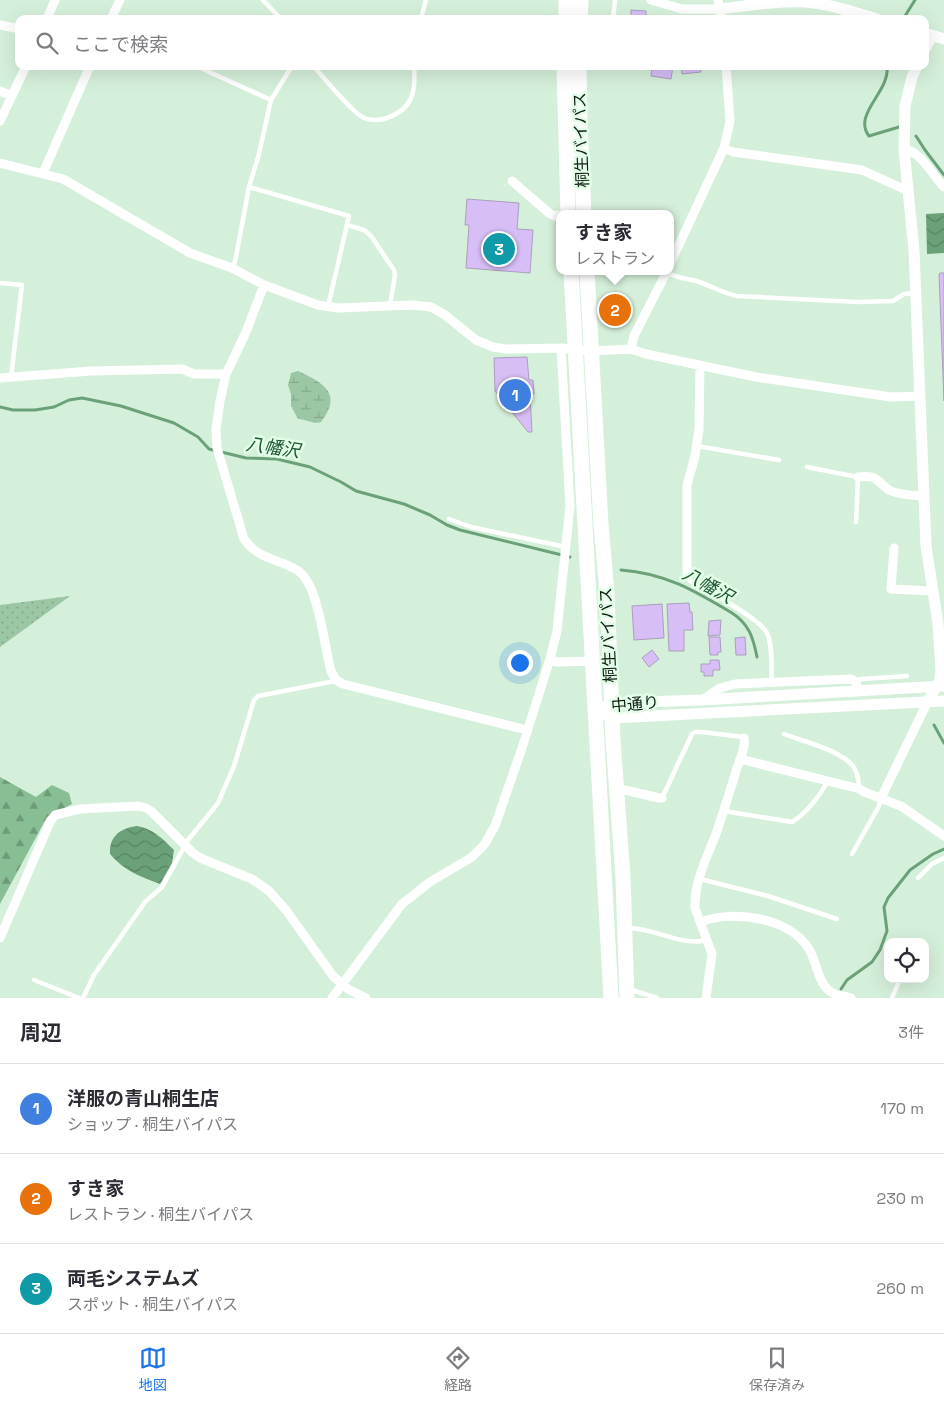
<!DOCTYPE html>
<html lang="ja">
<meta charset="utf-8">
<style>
body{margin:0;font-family:"Space Grotesk","Noto Sans JP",sans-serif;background:#f7f7f7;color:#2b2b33}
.controls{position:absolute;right:15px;bottom:15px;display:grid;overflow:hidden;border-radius:10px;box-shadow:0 5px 20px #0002}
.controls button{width:45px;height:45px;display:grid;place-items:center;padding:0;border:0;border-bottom:1px solid #e1e1e2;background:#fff;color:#2b2b33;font:25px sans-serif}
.you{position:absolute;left:519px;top:662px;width:18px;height:18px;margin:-12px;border:4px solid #fff;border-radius:50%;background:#1a73e8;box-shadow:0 0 0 8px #1a73e833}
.badge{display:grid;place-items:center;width:32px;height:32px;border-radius:50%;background:#1a73e8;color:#fff;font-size:16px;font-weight:700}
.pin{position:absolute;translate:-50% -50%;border:2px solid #fff;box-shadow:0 1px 5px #0006}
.popup{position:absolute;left:556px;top:210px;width:118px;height:65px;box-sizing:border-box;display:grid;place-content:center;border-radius:10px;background:#fff;filter:drop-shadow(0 1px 4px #0005);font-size:16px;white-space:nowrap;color:#7c7c81}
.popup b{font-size:19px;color:#2b2b33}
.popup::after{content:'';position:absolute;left:50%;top:100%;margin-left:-10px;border:10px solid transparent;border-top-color:#fff}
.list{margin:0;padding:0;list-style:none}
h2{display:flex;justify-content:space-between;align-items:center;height:65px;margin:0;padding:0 20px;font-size:21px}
h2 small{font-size:16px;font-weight:400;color:#7c7c81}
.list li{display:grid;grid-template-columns:32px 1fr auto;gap:15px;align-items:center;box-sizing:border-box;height:90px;padding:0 20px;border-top:1px solid #e1e1e2}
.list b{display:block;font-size:19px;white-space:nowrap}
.list p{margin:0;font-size:16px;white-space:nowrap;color:#7c7c81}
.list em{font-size:16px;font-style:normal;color:#7c7c81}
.icon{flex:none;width:28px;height:28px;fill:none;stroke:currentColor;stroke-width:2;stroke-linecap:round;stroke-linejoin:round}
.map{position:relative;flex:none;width:944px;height:998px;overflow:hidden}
.search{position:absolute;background:#fff;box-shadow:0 5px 20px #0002;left:15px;right:15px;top:15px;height:55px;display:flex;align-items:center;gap:12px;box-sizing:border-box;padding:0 18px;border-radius:10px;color:#7c7c81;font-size:19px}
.sheet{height:335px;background:#fff}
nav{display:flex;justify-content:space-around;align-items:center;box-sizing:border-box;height:70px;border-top:1px solid #e1e1e2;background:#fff;font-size:14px;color:#7c7c81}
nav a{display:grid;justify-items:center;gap:2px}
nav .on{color:#1a73e8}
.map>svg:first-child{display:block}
.grass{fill:url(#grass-dots)}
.forest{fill:url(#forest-firs)}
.wetland{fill:url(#wetland-marsh)}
.water{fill:url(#water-waves)}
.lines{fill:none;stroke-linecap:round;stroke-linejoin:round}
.stream{stroke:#6ba178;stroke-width:3}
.building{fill:#d7bef7;stroke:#ab9fbb}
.service{stroke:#fff;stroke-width:4.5}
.minor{stroke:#fff;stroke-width:9}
.tertiary{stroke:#fff;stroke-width:11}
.trunk{stroke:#fff;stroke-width:15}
.labels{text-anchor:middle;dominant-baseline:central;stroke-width:5;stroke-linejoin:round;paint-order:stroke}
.street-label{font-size:16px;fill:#111a13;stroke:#e2fee7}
.water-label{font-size:18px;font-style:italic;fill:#1e5931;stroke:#e2fee7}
</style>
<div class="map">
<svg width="944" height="998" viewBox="0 0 944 998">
<defs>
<pattern id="grass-dots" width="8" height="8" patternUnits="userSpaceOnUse" patternTransform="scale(1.25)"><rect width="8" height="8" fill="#9cc7a5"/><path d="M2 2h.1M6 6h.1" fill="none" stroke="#85aa8d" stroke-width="1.8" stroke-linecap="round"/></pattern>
<pattern id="forest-firs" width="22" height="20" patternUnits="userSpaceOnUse" patternTransform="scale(1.25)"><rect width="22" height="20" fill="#87be93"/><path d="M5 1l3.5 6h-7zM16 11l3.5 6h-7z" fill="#6d9a77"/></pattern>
<pattern id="wetland-marsh" width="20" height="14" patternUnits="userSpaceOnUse" patternTransform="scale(1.25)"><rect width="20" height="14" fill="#9cc7a5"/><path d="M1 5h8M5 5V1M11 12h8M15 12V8" fill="none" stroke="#85aa8d"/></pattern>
<pattern id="water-waves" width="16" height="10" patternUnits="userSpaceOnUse" patternTransform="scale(1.25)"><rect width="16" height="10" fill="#6ba178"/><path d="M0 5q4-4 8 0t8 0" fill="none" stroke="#578261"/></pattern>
</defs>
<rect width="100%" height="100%" fill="#d5f0da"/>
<path class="grass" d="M70 596 0 647V605Z"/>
<path class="forest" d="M0 777 36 797 52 785 69 793 72 804 47 817 0 904Z"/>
<path class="wetland" d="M298 371C324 383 343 394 321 422 314 425 306 419 298 419L291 406V394L288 385 291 373Z"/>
<path class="water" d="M944 213V253L927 254 926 214Z
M137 826C152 828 164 840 174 850L172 863 160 884C141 877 123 870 110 854 109 837 120 828 137 826Z"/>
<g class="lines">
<path class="stream" d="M905 16 915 0
M887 66C891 91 852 114 869 136L899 127
M916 136 925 150 944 175
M0 407 13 410H35L54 407 69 400 82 398 121 406 174 423 198 437 209 449 246 458 277 459 310 467 341 482 356 491 404 504 430 515 447 525 460 530 570 557
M621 570C665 573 695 591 732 613 749 624 753 637 757 657
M934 725 944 743
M841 989 847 980 872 962 880 950 887 931 884 907 888 898 910 870 933 854 944 849"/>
</g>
<path class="building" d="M631 10 646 11V19H631Z
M652 66H673L671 79 651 76Z
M681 66H700L701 72 682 74Z
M467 199 519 203 517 229 533 230 530 273 466 268 469 225H465Z
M940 273H944V401L939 274Z
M527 357 529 380H533L534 394 530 395 532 432H528L495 391 494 358Z
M689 603 690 612H692L693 630H684V651H669L667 604Z
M662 604 664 638 634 640 632 606Z
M721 620 720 635 708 636 709 621Z
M709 637H720L721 652H718V655H710Z
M745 637 746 655H736L735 638Z
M652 650 659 659 649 667 642 658Z
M710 660H719L720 670H713V676H704V672H701V664H710Z"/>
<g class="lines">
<path class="service" d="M263 0 281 19
M421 19 426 0
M613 19 615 0
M196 66 271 100
M313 66C324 77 353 114 364 118 371 121 381 120 387 118 413 109 416 91 414 66
M249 187 349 216 328 307
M347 225 364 230 371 236 394 270 395 275 390 305
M232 268 235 262 249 187 259 154 271 100 292 66
M665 272C677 278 684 278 696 281 710 285 722 293 737 296L856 302 893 301 904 294 916 293
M0 283 22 285 11 377
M697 446 779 460
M807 467 858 477 856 522
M449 519 471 527 566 547
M687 573V578L690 581C706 590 760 618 767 633 773 645 771 669 772 683
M855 681 862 679 907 676
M784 734C802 741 840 750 853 766 858 772 858 781 860 789
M662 798 692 734 695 732H701L744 737
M724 811 792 822C806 814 820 795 828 781
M852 854 879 806 881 798
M918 878 932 864 944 858
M700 879 768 896 837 919
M627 928C654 927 681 947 707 940
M34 980 79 998
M635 991 657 998
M83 998 94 975 145 902 162 887 188 840 218 803 234 766 254 700 258 696 330 682 336 680
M892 998 900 979"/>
<path class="minor" d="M651 0 682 9H720
M718 0 721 19
M47 19 55 0
M111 19 120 0
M0 25 19 29
M0 91 12 96
M0 121 26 66
M724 148 733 152 862 170 908 191
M904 149C922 152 933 176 944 187
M0 163 63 179 190 253 232 268 264 285 318 305 338 308 413 305 431 307 445 315 476 340 493 347 506 349 561 348 591 351 631 349 646 354 756 377 891 397 920 396
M43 173 90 66
M512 181 549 213 554 216 560 215
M670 264 724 148 730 121 726 66
M264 285 246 332 226 374 220 401 216 429 217 448 244 539C259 560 277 558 297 570 319 583 324 647 331 671L336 680 343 684 527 730
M631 349 634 336 667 271
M0 378 91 371 139 370 182 369 194 374H226
M858 477C879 475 875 480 889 490 897 495 914 495 924 496
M894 548 891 589 932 591
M687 573V485L695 456 699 429 700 365
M550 659 557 662 593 661
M702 700 720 688 735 684 851 679 855 681 859 691
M740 759 860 789 864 792 901 806 944 836
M616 791 625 790 659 798H662
M881 798 928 701
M701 922C733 909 790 918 809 949 817 962 818 986 833 993 838 996 845 996 851 998
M0 938 50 822 55 815 80 809 138 806 146 808 151 811 192 852 200 858 252 879 269 891 286 910 333 976 348 989 366 998
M332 998 402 904 430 882 472 857 484 845 495 826 522 748 550 659 557 631 570 506 561 348
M706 998 712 954 695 908C694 882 707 857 716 834 723 813 730 792 736 771 739 761 746 748 744 738"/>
<path class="tertiary" d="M720 9C748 6 777 0 805 2 830 4 853 12 877 19
M925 33 944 39
M925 49 932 35
M917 66 912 77 905 106 904 149 914 251 926 546 938 624 941 671 940 680 928 701
M595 711 612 703 702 700 942 686
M607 716 612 718 944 701"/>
<path class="trunk" d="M566 19V0
M580 19 581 0
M564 66 568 214
M579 66 580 125 584 214
M571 271 611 998
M587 271 601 524 607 593 613 740 623 877 627 998"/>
</g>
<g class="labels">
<g class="street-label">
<text transform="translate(581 140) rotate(-92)">桐生バイパス</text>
<text transform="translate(608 635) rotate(-93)">桐生バイパス</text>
<text transform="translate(635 704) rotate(-5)">中通り</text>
</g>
<g class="water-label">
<text transform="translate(273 447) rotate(8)">八幡沢</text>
<text transform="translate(708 585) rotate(29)">八幡沢</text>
</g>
</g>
</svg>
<div class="controls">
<button><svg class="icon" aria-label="locate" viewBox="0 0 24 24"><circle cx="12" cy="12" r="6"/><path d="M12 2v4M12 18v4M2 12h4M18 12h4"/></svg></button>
</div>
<div class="you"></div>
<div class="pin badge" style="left:515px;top:395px;background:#3f7fe0">1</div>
<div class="pin badge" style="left:615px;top:310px;background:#e8710a">2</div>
<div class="popup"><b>すき家</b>レストラン</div>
<div class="pin badge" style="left:499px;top:249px;background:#0f9aa8">3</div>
<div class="search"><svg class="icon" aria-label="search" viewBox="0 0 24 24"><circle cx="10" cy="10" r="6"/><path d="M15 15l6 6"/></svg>ここで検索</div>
</div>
<section class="sheet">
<h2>周辺<small>3件</small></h2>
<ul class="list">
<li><span class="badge" style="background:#3f7fe0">1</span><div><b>洋服の青山桐生店</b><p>ショップ · 桐生バイパス</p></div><em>170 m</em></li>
<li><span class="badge" style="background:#e8710a">2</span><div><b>すき家</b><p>レストラン · 桐生バイパス</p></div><em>230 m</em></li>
<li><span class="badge" style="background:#0f9aa8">3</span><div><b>両毛システムズ</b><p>スポット · 桐生バイパス</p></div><em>260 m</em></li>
</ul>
</section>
<nav>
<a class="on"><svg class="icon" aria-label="map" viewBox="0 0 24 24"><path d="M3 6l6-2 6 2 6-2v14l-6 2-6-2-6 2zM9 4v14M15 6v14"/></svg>地図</a>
<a><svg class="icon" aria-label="directions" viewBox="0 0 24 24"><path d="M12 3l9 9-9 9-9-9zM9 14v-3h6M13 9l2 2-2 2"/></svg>経路</a>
<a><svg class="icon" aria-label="saved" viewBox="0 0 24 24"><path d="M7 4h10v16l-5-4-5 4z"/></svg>保存済み</a>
</nav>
